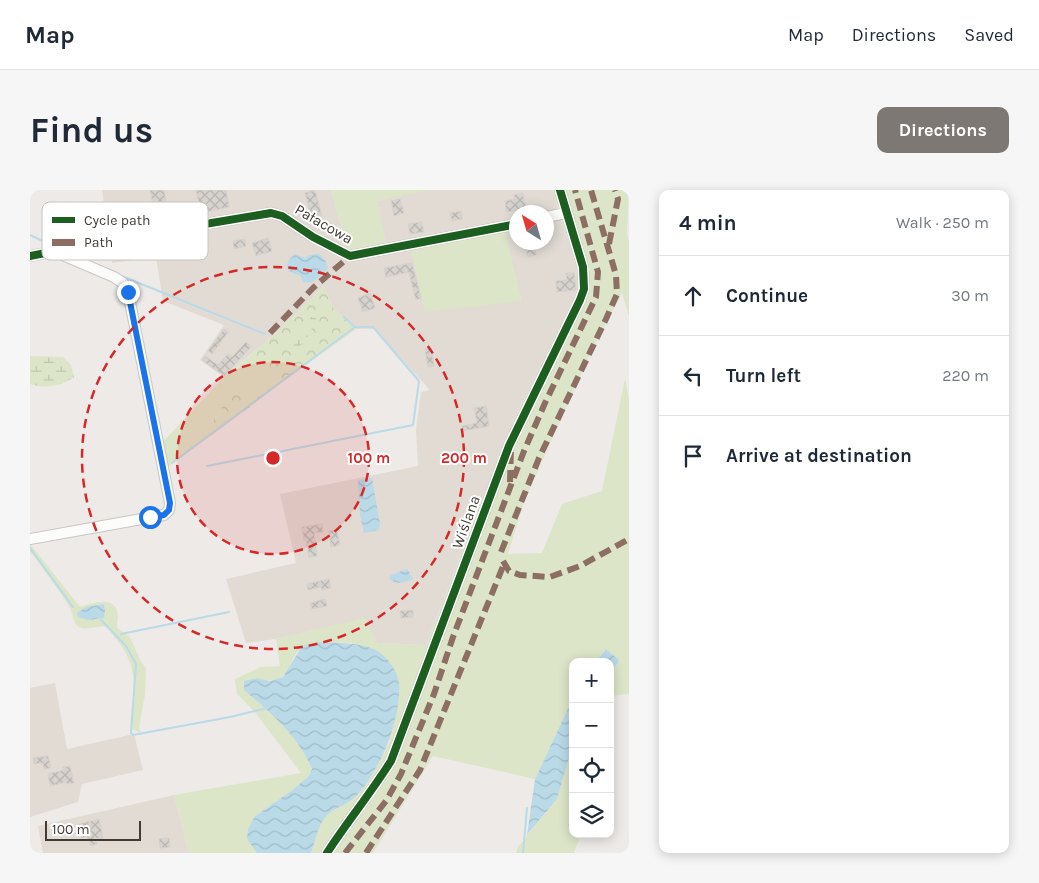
<!DOCTYPE html>
<meta charset="utf-8">
<style>
body{margin:0;font-family:Karla,sans-serif;background:#f6f6f7;color:#1f2937}
.controls{position:absolute;right:15px;bottom:15px;display:grid;overflow:hidden;border-radius:10px;box-shadow:0 2px 12px #0003}
.controls button{width:45px;height:45px;display:grid;place-items:center;padding:0;border:0;border-bottom:1px solid #e0e1e3;background:#fff;color:#1f2937;font:25px sans-serif}
.compass{position:absolute;left:479px;top:15px;width:45px;height:45px;border-radius:50%;background:#fff;box-shadow:0 2px 12px #0003;rotate:323deg}
.scale{position:absolute;left:15px;bottom:12px;width:96px;box-sizing:border-box;padding-left:5px;border:2px solid #413b34;border-top:0;font-size:14px;line-height:18px;white-space:nowrap;color:#413b34;-webkit-text-stroke:4px #fff;paint-order:stroke}
.stop{position:absolute;width:15px;height:15px;margin:-11px;border:4px solid #1a73e8;border-radius:50%;background:#fff}
.stop.end{background:#1a73e8;border-color:#fff;box-shadow:0 1px 5px #0008}
.list{margin:0;padding:0;list-style:none}
h2{display:flex;justify-content:space-between;align-items:center;height:65px;margin:0;padding:0 20px;font-size:21px}
h2 small{font-size:16px;font-weight:400;color:#747a83}
.list li{display:grid;grid-template-columns:32px 1fr auto;gap:15px;align-items:center;box-sizing:border-box;height:80px;padding:0 20px;border-top:1px solid #e0e1e3}
.list b{display:block;font-size:19px;white-space:nowrap}
.list em{font-size:16px;font-style:normal;color:#747a83}
.icon{flex:none;width:28px;height:28px;fill:none;stroke:currentColor;stroke-width:2;stroke-linecap:round;stroke-linejoin:round}
.map{position:relative;flex:none;width:599px;height:663px;overflow:hidden;border-radius:10px}
header{display:flex;align-items:center;gap:30px;box-sizing:border-box;height:70px;padding:0 25px;background:#fff;border-bottom:1px solid #e0e1e3}
header strong{font-size:24px}
nav{display:flex;gap:28px;margin-inline-start:auto;font-size:18px}
.intro{display:flex;align-items:center;justify-content:space-between;box-sizing:border-box;height:120px;padding:0 30px}
h1{margin:0;font-size:35px}
.button{padding:12px 22px;border-radius:10px;background:#7d7873;color:#fff;font-size:18px;font-weight:700}
main{display:flex;gap:30px;padding:0 30px}
aside{flex:1;background:#fff;border-radius:10px;box-shadow:0 2px 12px #0003}
.map>svg:first-child{display:block}
.residential{fill:#e1dbd4;fill-rule:evenodd}
.grass{fill:#dce5c8}
.forest{fill:url(#forest-crowns)}
.wetland{fill:url(#wetland-marsh)}
.water{fill:url(#water-waves)}
.lines{fill:none;stroke-linecap:round;stroke-linejoin:round}
.stream{stroke:#badae8;stroke-width:2}
.building{fill:url(#building-cross-hatch);stroke:#d5d1cd}
.minor-casing{stroke:#c9c6c3;stroke-width:12}
.minor{stroke:#fcfcfb;stroke-width:10}
.quiet{stroke:#8d6e63;stroke-width:6;stroke-dasharray:12 6;stroke-linecap:butt}
.cycleway-casing{stroke:#fff;stroke-width:11}
.cycleway{stroke:#1b5e20;stroke-width:8}
.route{stroke:#1a73e8;stroke-width:6}
.ring{fill:none;stroke:#d62828;stroke-width:2.5;stroke-dasharray:9 6}
.labels{text-anchor:middle;dominant-baseline:central;stroke-width:4;stroke-linejoin:round;paint-order:stroke}
.street-label{font-size:15px;fill:#413b34;stroke:#fff}
.key{fill:#fff;stroke:#c6c4c2;stroke-width:1}
.key-label{font-size:14px;fill:#413b34}
.centre{fill:#d62828;stroke:#fff;stroke-width:2.5}
.ring-label{font-size:15px;text-anchor:middle;font-weight:bold;fill:#d62828;stroke:#fff;stroke-width:4;stroke-linejoin:round;paint-order:stroke}
</style>
<header>
<strong>Map</strong>
<nav><a>Map</a><a>Directions</a><a>Saved</a></nav>
</header>
<div class="intro"><h1>Find us</h1><a class="button">Directions</a></div>
<main>
<div class="map">
<svg width="599" height="663" viewBox="0 0 599 663">
<defs>
<pattern id="forest-crowns" width="20" height="18" patternUnits="userSpaceOnUse" patternTransform="scale(1.25)"><rect width="20" height="18" fill="#dce5c8"/><path d="M2 6a3 3 0 1 1 6 0M12 15a3 3 0 1 1 6 0" fill="none" stroke="#bec5ac"/></pattern>
<pattern id="wetland-marsh" width="20" height="14" patternUnits="userSpaceOnUse" patternTransform="scale(1.25)"><rect width="20" height="14" fill="#dce5c8"/><path d="M1 5h8M5 5V1M11 12h8M15 12V8" fill="none" stroke="#bec5ac"/></pattern>
<pattern id="water-waves" width="16" height="10" patternUnits="userSpaceOnUse" patternTransform="scale(1.25)"><rect width="16" height="10" fill="#badae8"/><path d="M0 5q4-4 8 0t8 0" fill="none" stroke="#a1bcc8"/></pattern>
<pattern id="building-cross-hatch" width="8" height="8" patternUnits="userSpaceOnUse" patternTransform="scale(1.25)"><rect width="8" height="8" fill="#d6d3cf"/><path d="M0 0l8 8M0 8l8-8" fill="none" stroke="#b9b6b2"/></pattern>
</defs>
<rect width="100%" height="100%" fill="#edeae7"/>
<path class="residential" d="M72 0H301L317 59 356 56 347 11 396 0H523L532 33 546 71 550 89 549 100 515 171 487 223 396 455 347 453 335 429 246 449 216 453 196 389 266 373 250 304 388 276 386 239 391 202 400 200 344 139H326L303 118 294 96 246 143 194 187 170 170 194 135 133 111 126 67 82 73ZM487 22H516V52H487Z
M25 493 37 559 104 544 113 580 52 594 48 612 0 627V498Z
M144 605 159 663H13L8 636Z"/>
<path class="grass" d="M301 0H396V1L347 11 357 57 333 61 317 60Z
M523 0H599L597 43 599 52V126L592 103 561 162 494 312 478 364 512 363 532 314 572 301 595 189 599 209V504L580 506V485L589 470 576 459 566 472H543V508L505 589 403 566 343 663H281C286 650 287 635 298 624 308 616 321 612 330 602 342 586 351 569 360 551L322 453 289 452 272 456C255 475 261 497 227 488L214 500C241 523 268 546 282 579L279 586 261 601 225 626 217 648 227 663H159L144 605 271 583 224 521 207 504 205 489 231 477 250 476 246 449 335 428 347 453 396 455 487 223 515 171 549 100C551 77 541 57 533 35 529 23 526 12 523 0Z
M475 42 492 111 395 122 381 60Z
M218 167 247 196 232 208 222 199 192 221 183 231 185 243 135 279 129 256 194 187Z
M0 354 50 417C61 414 82 405 87 421 89 426 87 432 87 438L100 447 110 470 116 479 115 504 109 538 111 543 102 539 100 534C105 501 109 476 86 449 82 445 81 440 77 437 68 435 57 441 49 437 43 435 43 422 39 416 27 397 13 379 0 361Z
M543 554V644H551L544 663H486L488 657 527 609Z"/>
<path class="forest" d="M294 96 303 118 326 139 247 196 218 167 246 143Z
M212 199H222L232 208 185 243 183 231 192 221 191 212 201 203Z"/>
<path class="wetland" d="M283 125 287 129 275 151 266 160 261 155Z
M0 166 33 167 41 175 44 187C33 196 14 199 0 194Z"/>
<path class="water" d="M265 64 275 68 279 65 289 64 295 70 298 78C291 85 283 95 273 92L270 85C267 84 264 84 261 82 252 77 260 68 265 64Z
M342 288 350 334 349 340 334 343 330 325 328 290Z
M377 379 383 389C375 392 366 396 359 388L361 385Z
M74 414 75 422 74 428 58 430 48 427 47 423 56 417Z
M289 452C307 453 333 452 349 462 359 469 368 482 369 494 371 520 358 560 344 581 338 592 330 604 320 611 313 616 303 619 297 625 287 636 286 650 281 663H227L217 649 218 639 225 626 261 601 279 586 282 579C268 546 241 523 214 500V491L227 488 240 491 253 487 272 456Z
M576 459 589 470 580 485V472H566Z
M543 508V554L527 609 497 645 505 589Z"/>
<g class="lines">
<path class="stream" d="M0 45 25 57
M89 85 235 144
M142 273 325 137
M177 276 383 235 389 191 343 137H325L314 127
M0 358 43 417
M71 430 96 456 106 474 101 543 103 545 200 527 238 518
M91 444 199 422
M493 663 497 618"/>
</g>
<path class="building" d="M120 0H134L140 33 131 34 130 26H125Z
M166 0H196L199 17 171 23Z
M285 0 292 26 282 29 275 3Z
M493 3 496 19 476 22 475 11 485 9 484 5Z
M370 9 374 23 364 26 361 11Z
M431 21 432 29 422 31 420 23Z
M392 32 394 42 380 44 378 34Z
M238 48 242 61 226 66 222 53Z
M215 49 216 56 204 59 203 51Z
M494 52H504L506 65 498 67Z
M382 73 391 108 386 110 379 82 356 87 354 78Z
M536 83H544L546 100 527 102 526 91 537 90Z
M340 103 345 118 333 122 328 108Z
M194 139 198 142 182 164 178 161Z
M216 152 221 157 194 186 172 170 175 166 188 175 198 164 202 167Z
M401 157 404 176 398 177 395 159Z
M456 216 459 236 433 241 432 236 447 233 444 218Z
M292 334 293 342 284 343 287 366 279 367 276 350H274L272 337Z
M307 340 310 355 301 357 299 341Z
M299 389 301 398 292 400 291 397 278 400 277 394Z
M295 409 297 416 282 419 280 413Z
M383 420V427L371 428 370 421Z
M18 566 21 578 14 579 13 573 4 574 3 568Z
M40 576 44 593 37 594 36 592 20 596 18 584 34 580 33 577Z
M69 629 73 648 65 649 67 654 61 656 57 646 52 648 49 634Z
M139 648 140 657 130 658 129 649Z"/>
<g class="lines">
<defs>
<path id="minor" d="M516 27 536 23
M0 66 80 50 241 23 252 26 283 47 320 66 487 34
M0 349 134 325 139 320 140 313 98 102 93 93 84 87 23 61
M297 663C317 632 341 603 361 571L479 256 550 110 554 99 553 77 530 0"/>
</defs>
<use href="#minor" class="minor-casing"/>
<use href="#minor" class="minor"/>
<path class="quiet" d="M579 54 588 9 585 0
M240 143 283 98 320 66
M480 292 481 259
M471 362 509 268 576 129 587 104 586 85 561 0
M473 371 479 381 490 385 520 387 550 376 599 349
M315 663 356 611 371 584 404 504 423 447 494 261 515 213 566 107 568 82 545 0
M336 663 390 580 474 374"/>
<defs>
<path id="cycleway" d="M0 66 80 50 241 23 252 26 283 47 320 66 487 34
M297 663C317 632 341 603 361 571L479 256 550 110 554 99 553 77 530 0"/>
</defs>
<use href="#cycleway" class="cycleway-casing"/>
<use href="#cycleway" class="cycleway"/>
</g>
<g class="lines">
<path class="route" d="M98 102 140 313 139 320 134 325 120 327"/>
</g>
<circle cx="243" cy="268" r="96" fill="#d62828" fill-opacity=".12"/>
<g class="ring">
<circle cx="243" cy="268" r="96"/>
<circle cx="243" cy="268" r="191"/>
</g>
<g class="labels">
<g class="street-label">
<text transform="translate(294 34) rotate(30)">Pałacowa</text>
<text transform="translate(436 332) rotate(-70)">Wiślana</text>
</g>
</g>
<rect x="12" y="12" width="166" height="58" rx="8" class="key"/>
<rect x="22" y="27" width="23" height="6" fill="#1b5e20"/>
<rect x="22" y="49" width="23" height="7" fill="#8d6e63"/>
<g class="key-label">
<text x="54" y="35">Cycle path</text>
<text x="54" y="57">Path</text>
</g>
<circle cx="243" cy="268" r="8" class="centre"/>
<g class="ring-label">
<text x="339" y="273">100 m</text>
<text x="434" y="273">200 m</text>
</g>
</svg>
<div class="controls">
<button>+</button>
<button>−</button>
<button><svg class="icon" aria-label="locate" viewBox="0 0 24 24"><circle cx="12" cy="12" r="6"/><path d="M12 2v4M12 18v4M2 12h4M18 12h4"/></svg></button>
<button><svg class="icon" aria-label="layers" viewBox="0 0 24 24"><path d="M12 4l9 5-9 5-9-5zM3 14l9 5 9-5"/></svg></button>
</div>
<svg class="compass" viewBox="-18 -18 36 36"><path d="M0-13l5 13h-10z" fill="#e53935"/><path d="M0 13l5-13h-10z" fill="#747a83"/></svg>
<div class="scale">100 m</div>
<div class="stop" style="left:120px;top:327px"></div>
<div class="stop end" style="left:98px;top:102px"></div>
</div>
<aside>
<h2>4 min<small>Walk · 250 m</small></h2>
<ul class="list">
<li><svg class="icon" aria-label="ahead" viewBox="0 0 24 24"><path d="M12 20V5M6 11l6-6 6 6"/></svg><div><b>Continue</b></div><em>30 m</em></li>
<li><svg class="icon" aria-label="left" viewBox="0 0 24 24"><path d="M17 20v-9H6M10 6l-5 5 5 5"/></svg><div><b>Turn left</b></div><em>220 m</em></li>
<li><svg class="icon" aria-label="arrive" viewBox="0 0 24 24"><path d="M6 21V4h12l-3 4 3 4H6"/></svg><div><b>Arrive at destination</b></div></li>
</ul>
</aside>
</main>
